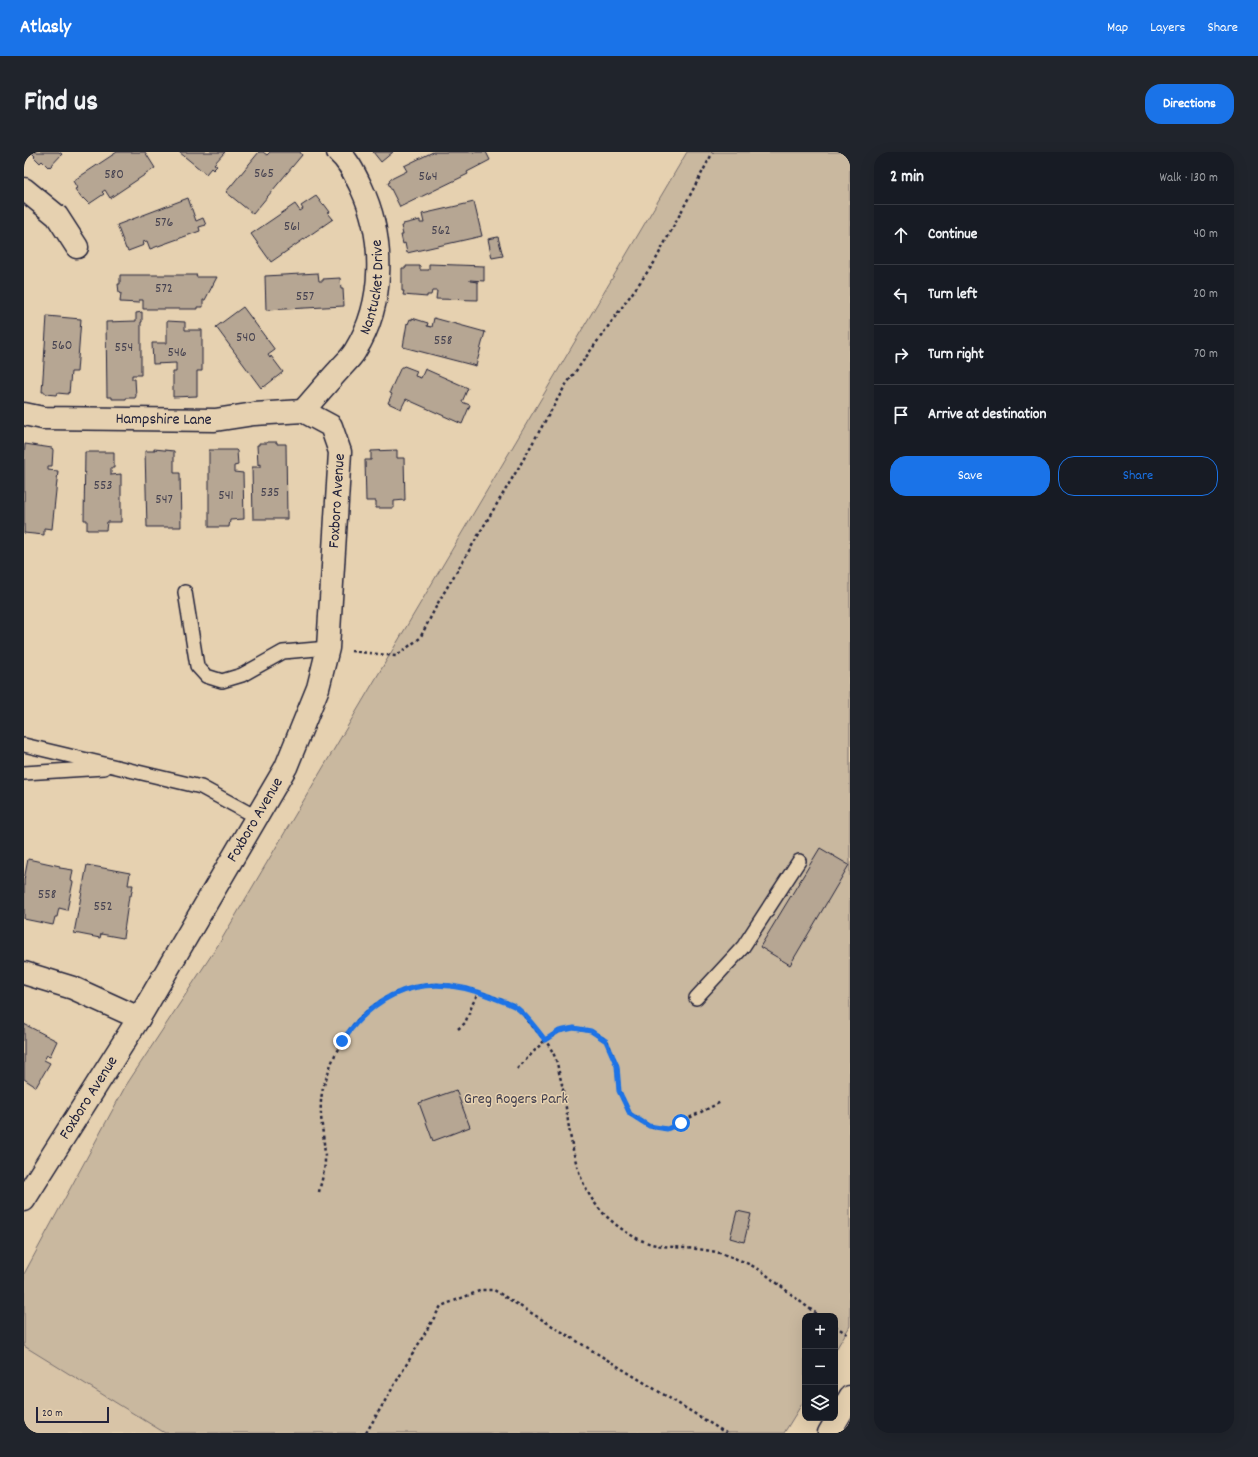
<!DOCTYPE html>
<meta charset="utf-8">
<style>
body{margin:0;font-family:Dekko,sans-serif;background:#20242c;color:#f1f3f6}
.controls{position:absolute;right:12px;bottom:12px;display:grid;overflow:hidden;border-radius:8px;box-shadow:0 4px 16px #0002}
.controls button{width:36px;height:36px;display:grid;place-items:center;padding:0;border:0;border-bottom:1px solid #363941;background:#171b24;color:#f1f3f6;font:20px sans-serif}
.scale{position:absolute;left:12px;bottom:10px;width:73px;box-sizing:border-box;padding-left:4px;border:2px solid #22223b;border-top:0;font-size:11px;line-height:14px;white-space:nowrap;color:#22223b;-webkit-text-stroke:3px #e6d1b0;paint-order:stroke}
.stop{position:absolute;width:12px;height:12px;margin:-9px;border:3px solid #1a73e8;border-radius:50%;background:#fff}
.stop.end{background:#1a73e8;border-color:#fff;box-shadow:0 1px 4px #0008}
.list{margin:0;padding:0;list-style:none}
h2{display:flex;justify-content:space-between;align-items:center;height:52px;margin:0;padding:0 16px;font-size:17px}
h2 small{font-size:13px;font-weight:400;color:#9ea1a6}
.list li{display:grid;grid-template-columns:26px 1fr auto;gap:12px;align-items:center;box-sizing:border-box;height:60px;padding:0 16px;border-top:1px solid #363941}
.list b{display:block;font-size:15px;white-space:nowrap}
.list em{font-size:13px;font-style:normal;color:#9ea1a6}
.actions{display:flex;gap:8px;padding:12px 16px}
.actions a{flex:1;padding:9px 0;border:1px solid #1a73e8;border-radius:16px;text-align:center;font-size:14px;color:#1a73e8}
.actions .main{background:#1a73e8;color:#fff}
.icon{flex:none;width:22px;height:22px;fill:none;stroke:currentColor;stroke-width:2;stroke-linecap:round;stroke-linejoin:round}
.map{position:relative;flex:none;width:826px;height:1281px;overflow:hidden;border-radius:16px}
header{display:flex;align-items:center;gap:24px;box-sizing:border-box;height:56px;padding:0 20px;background:#1a73e8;color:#fff}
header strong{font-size:19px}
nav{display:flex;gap:22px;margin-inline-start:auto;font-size:14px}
.intro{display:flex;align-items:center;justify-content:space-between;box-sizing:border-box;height:96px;padding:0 24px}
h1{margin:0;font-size:28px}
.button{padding:10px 18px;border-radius:16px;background:#1a73e8;color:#fff;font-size:14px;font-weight:700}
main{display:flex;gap:24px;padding:0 24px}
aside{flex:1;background:#171b24;border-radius:16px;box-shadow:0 4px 16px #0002}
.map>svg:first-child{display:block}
.built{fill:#d8c4a7}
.green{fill:#c9b89f;stroke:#766d6d}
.building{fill:#b6a693;stroke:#22223b}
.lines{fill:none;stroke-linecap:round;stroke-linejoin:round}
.service-casing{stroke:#22223b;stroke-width:16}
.minor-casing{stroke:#22223b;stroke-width:25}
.tertiary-casing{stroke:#22223b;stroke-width:25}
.path{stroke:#22223b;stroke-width:2.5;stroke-dasharray:3 3;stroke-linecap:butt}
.service{stroke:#e6d1b0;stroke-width:13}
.minor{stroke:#e6d1b0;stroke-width:22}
.tertiary{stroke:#e6d1b0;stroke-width:22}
.route{stroke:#1a73e8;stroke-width:5}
.labels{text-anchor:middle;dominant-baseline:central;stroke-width:3;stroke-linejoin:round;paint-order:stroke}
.number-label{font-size:14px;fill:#474351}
.street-label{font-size:16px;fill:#22223b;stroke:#e6d1b0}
.park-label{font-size:16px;fill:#43404f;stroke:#e6d1b0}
</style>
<header>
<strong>Atlasly</strong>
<nav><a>Map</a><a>Layers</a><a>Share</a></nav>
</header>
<div class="intro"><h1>Find us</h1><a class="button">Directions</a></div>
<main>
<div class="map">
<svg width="826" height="1281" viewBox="0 0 826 1281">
<rect width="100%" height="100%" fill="#e6d1b0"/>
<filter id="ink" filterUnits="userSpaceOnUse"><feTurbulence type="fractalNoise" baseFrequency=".025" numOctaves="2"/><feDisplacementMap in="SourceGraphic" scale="8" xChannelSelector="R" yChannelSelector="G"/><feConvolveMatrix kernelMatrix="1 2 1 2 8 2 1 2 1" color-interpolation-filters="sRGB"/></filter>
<g filter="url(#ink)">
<path class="built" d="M0 1194 141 1281H0Z"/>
<path class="green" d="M663 0H826V1174L811 1199V1164H781V1247L760 1281H141L0 1194V1122L101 935 196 790Z"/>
<path class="building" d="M7 0H35L38 2 26 15 25 14 24 15 18 9 16 11 10 5 11 4Z
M93 0H121L131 16 86 46 81 38 78 40 80 42 65 52 59 46 58 47 51 37 53 36 49 29Z
M155 0H201L190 12 193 14 189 18 187 16 182 22Z
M235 0H239L243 3 246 0H276L278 3 229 62 202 40Z
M349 0H369L357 10Z
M409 0H462L466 8 443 20 444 22 376 55 364 31 366 30 365 28 383 19 380 14Z
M292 44 299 53 300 52 306 60 304 61 309 67 247 110 227 82 271 52 276 59 279 57 277 54Z
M164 46 172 69 179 66 182 73 175 75 176 79 126 97 123 89 119 90 120 93 104 99 103 97H102L93 73Z
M450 50 458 84 383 101 381 91 379 92 377 83H379L377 74H379V72L396 68V71H400L398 62Z
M474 85 479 104 468 106 464 87Z
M405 112 460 114V129L446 128V129L454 130V148L412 147 413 139H408L407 143H403V145L379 143 380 139H378V116H382V114H396V118H405Z
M294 121 295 129H299V127L316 126 317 137H319L320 154 242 158 241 124Z
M96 123H173L172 125H193L181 148H179V155H173V157H119V148H115V151L96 150 97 141H95L94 132H96Z
M219 155 251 198 244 203 246 206 247 204 259 220 240 235 239 234 237 236 192 175Z
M118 160V170H117V223H108V227H111L112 244 111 246H102V247H88V245H83L82 170 112 169V161Z
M23 164 57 167 53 220H47L45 241 44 240V242L33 241 32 243 21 242V240H18Z
M388 166 404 171 403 174 408 175 410 166 461 180 452 214 379 195 383 171 384 172 386 167 388 168Z
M143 169 161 170V178H178V219H173V244L149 245V220H152V211L129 212 128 191H143Z
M380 214 393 219 391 224 397 226 401 217 444 236 438 250 446 253 438 272 382 247 377 257 364 251 368 242 366 241V239L377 215H379Z
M243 290H253V292H262L263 367H229L228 315H236V312L234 313 233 293H235V291H243Z
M1 292 28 296 29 298 28 314H24V318L34 319 28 377 20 376V383L0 381V305Z
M130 297 150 299V321H156L157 375H123L121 299H130Z
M185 298H212L213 299 214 313 210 314V320L219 321 220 367 206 368 205 375H185Z
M373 298V306H380L381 348 370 349V356H352V349H342L341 308H347V299Z
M61 300H90V316H87V323L97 322V370H83L82 378H63V368H60Z
M796 696 825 713 766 813 736 795Z
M4 707 36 714V716L49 718 47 729 49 730 43 758 35 756 33 765H31L29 773 0 767V728Z
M63 713 106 721 104 733H109L107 744H105L99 786 77 782 76 786 50 781Z
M0 872 33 889 26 904 23 903 20 908 26 911 12 935 0 927Z
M432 938 446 975 409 989 395 951Z
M713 1059 727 1062 720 1090 706 1086Z"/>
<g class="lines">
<defs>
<path id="service" d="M161 440 173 514 182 524 198 529 218 523 259 500 304 496
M0 593 177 635 232 665
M0 621 80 616
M672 846 719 795 775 709"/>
<g id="minor">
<path d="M0 37 33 64 53 95"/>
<path id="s1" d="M279 259C291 245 303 231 315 218 320 212 327 206 331 199 361 151 361 86 337 35 331 23 325 9 314 0"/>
<path id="s2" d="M0 262 19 266 191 268 230 262 279 259"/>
<path d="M0 821 49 836 115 866"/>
<path id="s3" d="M0 1048 115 866 262 615 294 536 304 496 316 300 307 274 279 259"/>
</g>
<path id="tertiary" d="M805 1281 826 1245"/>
</defs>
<use href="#service" class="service-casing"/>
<use href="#minor" class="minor-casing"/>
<use href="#tertiary" class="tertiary-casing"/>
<path class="path" d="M327 499 372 504 396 486 415 449 495 315 541 234 630 111 689 0
M434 877 441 871 449 851 455 840
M493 917 521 888 535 879 550 876 567 879 583 889 593 914 595 939 606 962 625 974 643 977 697 950
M295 1040C297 1030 301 1019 301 1008 301 985 294 963 298 941 299 934 302 928 304 921 318 877 349 843 396 834 421 830 446 836 469 845 476 848 486 851 492 855 497 859 502 866 506 871 516 882 527 893 532 908 534 914 535 922 537 928 547 973 545 1025 579 1061 593 1075 612 1089 632 1093 655 1097 680 1095 702 1103 713 1107 726 1112 736 1118 742 1122 747 1127 753 1131 767 1142 781 1154 796 1164
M811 1174 826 1184
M342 1281 417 1154 458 1138H470L702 1281"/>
<use href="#service" class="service"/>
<use href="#minor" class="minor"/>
<use href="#tertiary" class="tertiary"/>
</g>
</g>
<g class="lines" filter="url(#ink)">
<path class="route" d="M318 889C357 833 408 820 470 846 477 849 484 851 490 854 498 858 515 880 521 888L535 879 550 876 567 879 582 889 593 914 595 939 606 962 625 974 643 977 657 971"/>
</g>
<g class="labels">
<g class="number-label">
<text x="240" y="22">565</text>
<text x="90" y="23">580</text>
<text x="404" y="25">564</text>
<text x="140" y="71">576</text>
<text x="268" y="75">561</text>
<text x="417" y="79">562</text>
<text x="140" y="137">572</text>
<text x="281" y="145">557</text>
<text x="222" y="186">540</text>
<text x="419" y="189">558</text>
<text x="38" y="194">560</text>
<text x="100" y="196">554</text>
<text x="153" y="201">546</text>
<text x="79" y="334">553</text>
<text x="246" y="341">535</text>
<text x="202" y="344">541</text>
<text x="140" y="348">547</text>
<text x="23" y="743">558</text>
<text x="79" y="755">552</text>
</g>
<g class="street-label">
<text stroke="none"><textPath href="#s1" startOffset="147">Nantucket Drive</textPath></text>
<text stroke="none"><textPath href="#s2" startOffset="140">Hampshire Lane</textPath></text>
<text stroke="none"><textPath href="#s3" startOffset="780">Foxboro Avenue</textPath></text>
<text stroke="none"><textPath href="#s3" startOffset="445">Foxboro Avenue</textPath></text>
<text stroke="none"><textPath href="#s3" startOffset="121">Foxboro Avenue</textPath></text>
</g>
<g class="park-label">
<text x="492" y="947">Greg Rogers Park</text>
</g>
</g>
</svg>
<div class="controls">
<button>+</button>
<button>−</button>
<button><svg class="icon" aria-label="layers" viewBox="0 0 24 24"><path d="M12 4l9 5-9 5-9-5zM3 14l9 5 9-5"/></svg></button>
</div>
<div class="scale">20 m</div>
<div class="stop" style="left:657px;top:971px"></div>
<div class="stop end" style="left:318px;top:889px"></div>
</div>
<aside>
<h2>2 min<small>Walk · 130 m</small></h2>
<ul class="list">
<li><svg class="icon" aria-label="ahead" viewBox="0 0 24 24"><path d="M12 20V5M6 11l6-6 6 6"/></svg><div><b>Continue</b></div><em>40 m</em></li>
<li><svg class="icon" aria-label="left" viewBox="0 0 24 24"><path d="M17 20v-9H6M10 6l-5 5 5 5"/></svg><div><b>Turn left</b></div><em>20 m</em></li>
<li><svg class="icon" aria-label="right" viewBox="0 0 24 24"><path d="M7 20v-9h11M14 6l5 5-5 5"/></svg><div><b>Turn right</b></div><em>70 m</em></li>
<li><svg class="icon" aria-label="arrive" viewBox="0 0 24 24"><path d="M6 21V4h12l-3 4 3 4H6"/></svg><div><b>Arrive at destination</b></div></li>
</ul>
<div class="actions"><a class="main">Save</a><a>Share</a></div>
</aside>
</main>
